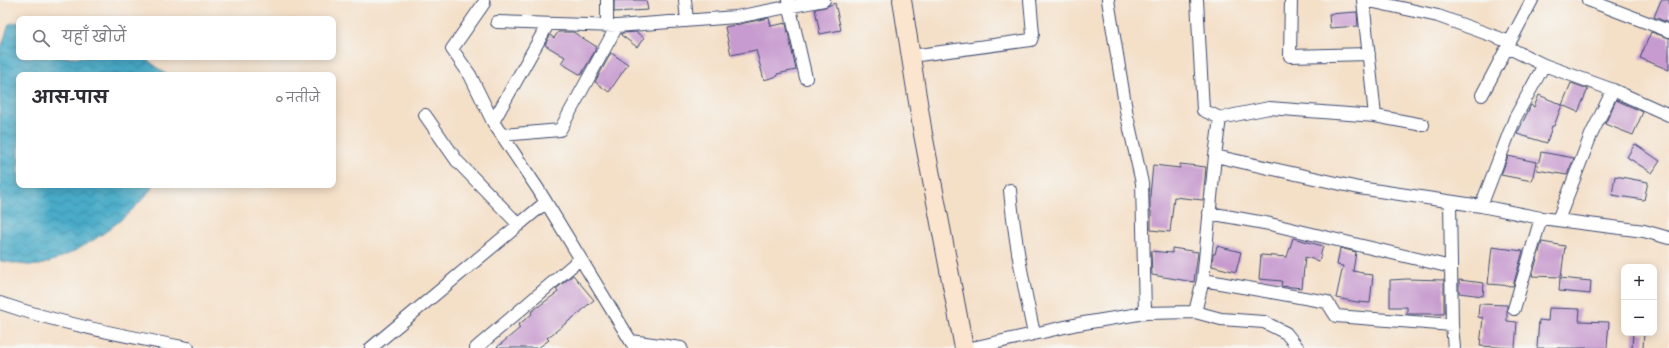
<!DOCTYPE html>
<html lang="hi">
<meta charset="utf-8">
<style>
body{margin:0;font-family:"Gochi Hand","Playpen Sans Deva",sans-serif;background:#f7f7f7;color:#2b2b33}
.controls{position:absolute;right:12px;bottom:12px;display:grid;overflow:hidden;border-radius:8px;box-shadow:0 2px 10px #0003}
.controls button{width:36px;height:36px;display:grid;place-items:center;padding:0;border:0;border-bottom:1px solid #e1e1e2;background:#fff;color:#2b2b33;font:20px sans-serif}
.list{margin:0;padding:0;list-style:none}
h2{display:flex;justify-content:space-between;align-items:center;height:52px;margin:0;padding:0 16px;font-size:17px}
h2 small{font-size:13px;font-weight:400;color:#7c7c81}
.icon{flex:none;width:22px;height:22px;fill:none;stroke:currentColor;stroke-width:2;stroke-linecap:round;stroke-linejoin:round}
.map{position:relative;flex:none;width:1669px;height:348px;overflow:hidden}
.search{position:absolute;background:#fff;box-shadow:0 2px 10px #0003;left:16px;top:16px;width:320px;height:44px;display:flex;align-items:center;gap:10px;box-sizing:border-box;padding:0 14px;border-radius:8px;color:#7c7c81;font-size:15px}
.panel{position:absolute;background:#fff;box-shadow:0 2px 10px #0003;left:16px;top:72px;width:320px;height:116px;border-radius:8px}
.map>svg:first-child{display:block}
.water{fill:url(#water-waves);stroke:#326d93}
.building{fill:#c79bcf}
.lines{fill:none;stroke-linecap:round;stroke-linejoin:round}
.street-casing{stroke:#3c496e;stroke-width:14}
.secondary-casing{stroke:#3c496e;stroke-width:20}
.street{stroke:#fff;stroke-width:12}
.secondary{stroke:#fce5cf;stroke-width:18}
</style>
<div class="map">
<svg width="1669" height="348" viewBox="0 0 1669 348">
<defs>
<pattern id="water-waves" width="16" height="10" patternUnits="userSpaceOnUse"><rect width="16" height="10" fill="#48abc8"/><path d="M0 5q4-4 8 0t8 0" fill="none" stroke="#3b8ca6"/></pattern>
</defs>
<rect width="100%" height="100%" fill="#f6f6f2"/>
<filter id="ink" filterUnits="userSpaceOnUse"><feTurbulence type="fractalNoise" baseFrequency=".025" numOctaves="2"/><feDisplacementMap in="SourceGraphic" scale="8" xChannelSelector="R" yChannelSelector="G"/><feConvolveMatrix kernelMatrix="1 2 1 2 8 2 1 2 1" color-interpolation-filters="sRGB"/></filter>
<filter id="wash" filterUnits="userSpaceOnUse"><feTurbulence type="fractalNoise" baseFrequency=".012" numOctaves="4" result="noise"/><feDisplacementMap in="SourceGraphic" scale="16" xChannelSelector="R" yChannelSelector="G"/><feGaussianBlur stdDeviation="0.9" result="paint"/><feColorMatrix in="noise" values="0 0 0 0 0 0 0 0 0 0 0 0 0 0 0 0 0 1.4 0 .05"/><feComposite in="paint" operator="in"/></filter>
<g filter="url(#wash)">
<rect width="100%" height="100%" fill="#f4dfc7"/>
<path class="water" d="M19 22V57H144L167 75H19V185H154C130 219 80 254 40 265 30 267 10 262 0 261V51L9 24Z"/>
<g id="blocks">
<path class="building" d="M614 0H646L648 10 614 12Z
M1661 0H1669V23L1654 17Z
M835 3 841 30 820 34 815 9 825 7Z
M1357 12 1358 26 1330 28 1329 14Z
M769 18 771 26 786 23 796 70 777 74 778 76 764 80 756 50 731 55 725 27Z
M558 32H573L597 47 581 75 561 63 565 57 545 45 550 35 554 38Z
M636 32 644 38 637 47 621 35 622 33Z
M1651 32 1669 38V70L1640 58Z
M611 53 628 64 609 92 595 82Z
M1571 83 1588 89 1578 112 1562 105 1554 126H1552L1547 143 1517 134 1531 105 1534 107 1539 95 1562 105Z
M1616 100 1643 112 1633 135 1605 124Z
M1635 144 1660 161 1652 173 1627 157Z
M1541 152 1574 158 1567 175 1537 170Z
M1508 156 1536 162 1532 181 1501 175Z
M1180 164 1206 167 1203 200 1174 197 1170 232 1151 230V211H1150V195L1153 165 1180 168Z
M1615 176 1648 182 1644 200 1612 195Z
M1293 238 1323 246 1319 261 1305 257 1302 288 1281 286 1282 281 1259 279 1261 255 1287 257Z
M1542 242 1565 246 1561 277 1532 276Z
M1217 246 1241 252 1236 272 1212 266 1213 254H1215Z
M1492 247 1523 251 1513 286 1488 284Z
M1172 248 1198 252 1194 282 1152 275 1151 251 1172 253Z
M1340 248 1356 252 1353 271 1363 273V274L1373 275 1370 303 1357 302 1336 298 1343 266 1337 265Z
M573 275 594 300 583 309V310L547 338 549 340 538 348H496L520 328 518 325 532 314 531 312 558 292 556 289Z
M1560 278 1591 281 1590 294 1559 291Z
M1407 279 1444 280V314H1407V307H1390V280Z
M1459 280 1484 283 1483 296 1459 293Z
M1479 304 1507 305V321L1517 322 1515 348 1480 346 1483 318 1478 317Z
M1549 308 1580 309 1579 321 1609 322 1607 348H1537L1539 320 1548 321Z
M1633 333H1644L1643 348H1632Z"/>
</g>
</g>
<g filter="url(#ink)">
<use href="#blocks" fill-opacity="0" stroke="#3c496e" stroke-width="1"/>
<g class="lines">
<defs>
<path id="street" d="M607 0V25
M685 0 687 21
M788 0 806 78
M1108 0 1127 116 1142 183 1145 313
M1197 0 1203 110 1220 118
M1291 0 1290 56 1369 54
M1363 0 1375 116
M1365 0 1438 16 1510 42
M1588 0 1669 31
M484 3 452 49 470 75 493 122 538 189 635 348
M497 22 617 26 736 17 824 0
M1507 47 1544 65 1613 90 1669 115
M911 56 1031 40 1033 34 1030 0
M1482 95 1532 0
M425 115 457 161 519 225
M493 122 548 24
M502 135 560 130 617 26
M1215 156 1220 118 1269 108 1375 116 1423 125
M1010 190C1014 238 1024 287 1034 334
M1450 202 1452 325 1454 348
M1481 206 1515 118 1544 65
M1209 213 1270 224 1451 267
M1558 220 1591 135 1613 90
M1203 280 1327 302 1336 316 1452 325
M0 303C61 324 125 336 188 348
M1514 309 1541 218
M1195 312 1221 319 1264 322 1286 333 1298 348
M631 341 681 348
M371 348 546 202
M476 348 580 259
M972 348 1078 324 1145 313 1195 312 1203 280 1215 156 1359 188 1481 206 1541 218 1644 231 1669 238"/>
<path id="secondary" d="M902 0 923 134 964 348"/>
</defs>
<use href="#street" class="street-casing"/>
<use href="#secondary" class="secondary-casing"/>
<use href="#street" class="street"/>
<use href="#secondary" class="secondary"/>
</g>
</g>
</svg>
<div class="controls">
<button>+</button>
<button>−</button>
</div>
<div class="search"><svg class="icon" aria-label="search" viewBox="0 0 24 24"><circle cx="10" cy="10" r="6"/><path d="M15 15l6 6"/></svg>यहाँ खोजें</div>
<section class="panel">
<h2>आस-पास<small>0 नतीजे</small></h2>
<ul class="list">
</ul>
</section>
</div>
